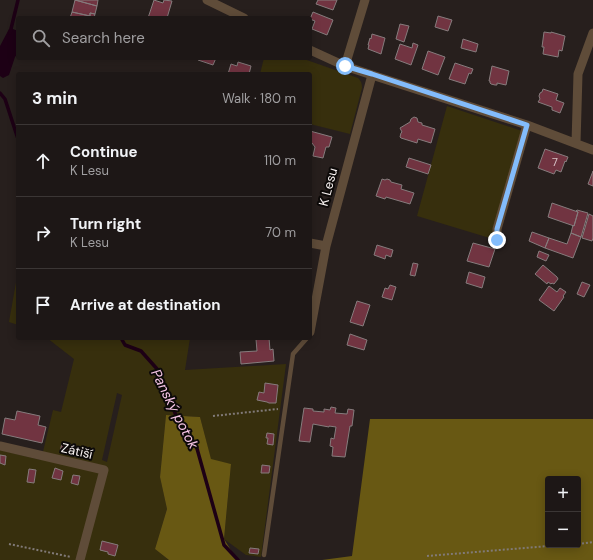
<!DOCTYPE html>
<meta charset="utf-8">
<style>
body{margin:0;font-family:"DM Sans",sans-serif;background:#2a2423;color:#f1f3f6}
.controls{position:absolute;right:12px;bottom:12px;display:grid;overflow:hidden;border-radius:4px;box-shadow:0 2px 10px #0003}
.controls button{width:36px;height:36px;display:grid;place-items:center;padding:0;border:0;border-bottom:1px solid #3b3635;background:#1d1716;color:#f1f3f6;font:20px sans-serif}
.stop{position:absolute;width:12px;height:12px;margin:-9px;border:3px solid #83bcfb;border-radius:50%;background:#fff}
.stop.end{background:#83bcfb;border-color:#fff;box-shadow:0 1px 4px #0008}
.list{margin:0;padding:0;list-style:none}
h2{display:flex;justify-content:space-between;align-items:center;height:52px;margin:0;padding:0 16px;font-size:17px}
h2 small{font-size:13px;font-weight:400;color:#a09fa1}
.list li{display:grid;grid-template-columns:26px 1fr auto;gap:12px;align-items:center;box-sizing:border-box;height:72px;padding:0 16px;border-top:1px solid #3b3635}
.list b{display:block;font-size:15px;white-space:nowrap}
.list p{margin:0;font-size:13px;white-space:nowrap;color:#a09fa1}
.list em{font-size:13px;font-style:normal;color:#a09fa1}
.icon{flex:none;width:22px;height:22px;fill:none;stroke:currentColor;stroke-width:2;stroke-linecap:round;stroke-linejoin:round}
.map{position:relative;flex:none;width:593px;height:560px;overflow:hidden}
.search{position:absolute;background:#1d1716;box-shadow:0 2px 10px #0003;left:16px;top:16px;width:296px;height:44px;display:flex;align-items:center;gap:10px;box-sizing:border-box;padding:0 14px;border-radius:4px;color:#a09fa1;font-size:15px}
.panel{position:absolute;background:#1d1716;box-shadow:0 2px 10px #0003;left:16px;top:72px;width:296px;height:268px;border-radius:4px}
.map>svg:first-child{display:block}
.green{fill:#372f0d;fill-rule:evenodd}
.forest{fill:#685813;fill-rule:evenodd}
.water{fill:#1d0015}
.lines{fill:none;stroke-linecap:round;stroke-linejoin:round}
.stream{stroke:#1d0015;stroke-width:3.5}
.building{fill:#713441;stroke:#867c7d}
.path{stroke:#817a78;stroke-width:2;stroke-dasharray:2 2;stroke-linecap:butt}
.lane{stroke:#5f4c39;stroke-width:4.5}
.street{stroke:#5f4c39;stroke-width:9}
.route{stroke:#83bcfb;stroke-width:5}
.labels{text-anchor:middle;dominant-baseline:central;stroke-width:4;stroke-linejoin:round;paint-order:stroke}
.number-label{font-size:11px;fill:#d7c3c6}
.street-label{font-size:13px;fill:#f9f3f2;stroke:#0d0a09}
.water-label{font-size:14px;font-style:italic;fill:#f6c5e6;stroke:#0d0a09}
</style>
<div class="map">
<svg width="593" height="560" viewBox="0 0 593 560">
<rect width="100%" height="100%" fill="#271f1d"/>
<path class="green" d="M264 58H301L358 78C361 81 362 83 362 88L350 134 310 124V74H260Z
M447 106 522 131 493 239 417 216Z
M18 271V325L9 322Z
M47 338H190L185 370 286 364 261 557 246 555 224 539 231 464 211 460 200 417 166 415 160 477 167 509 155 549 169 560H0V450L41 460 53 410 61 412 74 359ZM117 393 122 395 107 462 102 460Z"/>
<path class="forest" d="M166 415 200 417 211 459 231 464 224 539 237 560H169L155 549 167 509 160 477Z
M370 419H593V560H322L352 556ZM548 479H578V545H548Z"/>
<path class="water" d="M9 29H13L18 31V53L15 57 9 75 3 78 0 76V46Z"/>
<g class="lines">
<path class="stream" d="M10 33 18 0
M0 93 5 99 18 139
M121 338 125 345 141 351 158 370 177 418 196 445 224 545 238 560"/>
</g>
<path class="building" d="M75 0 97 6 95 14 90 13V16L72 12Z
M75 0H98L97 6Z
M154 0 163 3 164 0 172 1 167 18H148Z
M318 0H337L333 10 316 4Z
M72 12 90 16V13L95 14 94 18H70Z
M313 12 333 20 327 35 312 29 315 21 310 19Z
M438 16 452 20 448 31 435 27Z
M400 24 409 26 404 42 396 39Z
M544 32 551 33V32L565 36 562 51 559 50 558 57 543 54 544 47H542Z
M372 34 385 38 381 54 368 49 369 45H368L370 38 371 39Z
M463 39 478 44 476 52 461 48Z
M413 43 418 45 411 65 395 59 400 44 412 48Z
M428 51 445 57 438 75 422 69Z
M199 58H216L213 65 198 60Z
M238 62 251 66 249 74H228L231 64 237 66Z
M455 63 473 69 471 74 469 73 465 84 449 79Z
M492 66 509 71 506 85 497 83V85H495L491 84 490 83V81H489Z
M543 89 558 94 556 100 564 103 560 113 552 110V107L538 102 540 99 539 96 540 93 542 92Z
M414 117 417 118 418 122 422 123V125L435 129 431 143 418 139 417 143 401 138 400 137 401 133 402 132 400 128 410 122 411 119Z
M310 131 332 137 329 147H326L323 158 313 156 315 147 312 143 310 142Z
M545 149 568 157 566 162 565 161 561 172 556 170 554 174 538 168Z
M409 158 431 165 428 174 406 167Z
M593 171V186L588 184Z
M382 179 385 180 387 179 390 180 391 182 402 185 401 189 414 193 410 204 386 197 385 199 376 196Z
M552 203 578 212 574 226 548 217Z
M577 210 588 213 581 237 571 233 573 225 574 226 578 212 576 211Z
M589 214 593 216V238L592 241 582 238Z
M532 232 549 238 545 248 529 241Z
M571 233 581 237 573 258 545 248 549 238 567 244Z
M473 243 495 249 489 267 467 261Z
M377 245 393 250 391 257 386 255 385 259 374 255Z
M539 251 549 255 546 261 537 257Z
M413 263 418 264 415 276 410 275Z
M543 265 557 277 558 279 554 284 552 283 551 284 548 282 547 284 535 274Z
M469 272 485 277 482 288 466 283Z
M582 282 590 285 584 297 577 294Z
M390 285 396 287 392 300 382 297 385 288 388 289Z
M549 286 557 292 560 288 566 292 563 296 564 297 554 311 539 300Z
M357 301 370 305 363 326 350 322Z
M350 334 367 340 364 350 347 345Z
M269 338 270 350 273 349 274 361 241 364 240 352 257 351 256 339Z
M265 383 278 385 276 403H269L267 402 257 400 259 392 264 393Z
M331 407 336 408 335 413 347 414 348 409 354 410 352 426H350L345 457 332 456 333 447 330 446 331 438 334 439 336 427 329 426V427L313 424 310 442 299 441 304 408 313 409V411L324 412V409L330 410Z
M17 411 40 416 38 425 46 427 42 443 2 434 5 418 15 420Z
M267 433 274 434 273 445 267 444 268 438H266Z
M62 443 71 445 69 454 60 452Z
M76 447 87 449 85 458 74 456Z
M0 455 6 456 5 465 0 463Z
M262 465 270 466 269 473H261Z
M55 468 63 471 61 480 52 478Z
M29 469 36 470 34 483 27 482Z
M73 475 80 476 78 485 71 483Z
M102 541 118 545 115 556 108 554V552L100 550Z
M250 548 259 549 258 554 249 553Z"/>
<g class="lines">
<path class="path" d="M213 416 278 409
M9 544 71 557
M578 544 593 542
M427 556 561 545"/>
<path class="lane" d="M264 555 293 354 307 338"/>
<path class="street" d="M207 0 244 18
M310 50 345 66 372 75 527 125 593 150
M345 66 365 0
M576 143 578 74 593 33
M497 240V229L527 125
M310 243 326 246
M310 332 326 246 372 75
M0 446 104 470 80 560"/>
</g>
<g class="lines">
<path class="route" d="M345 66 372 74 527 125 497 229V240"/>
</g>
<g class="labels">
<g class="number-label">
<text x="555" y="162">7</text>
</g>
<g class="street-label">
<text transform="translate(328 187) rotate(-75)">K Lesu</text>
<text transform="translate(77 451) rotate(13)">Zátiší</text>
</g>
<g class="water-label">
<text transform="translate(175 409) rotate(63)">Panský potok</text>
</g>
</g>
</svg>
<div class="controls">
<button>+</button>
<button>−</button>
</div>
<div class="stop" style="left:345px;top:66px"></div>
<div class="stop end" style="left:497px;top:240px"></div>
<div class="search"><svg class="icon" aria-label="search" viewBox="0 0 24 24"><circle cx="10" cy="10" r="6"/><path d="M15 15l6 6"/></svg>Search here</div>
<section class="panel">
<h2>3 min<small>Walk · 180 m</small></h2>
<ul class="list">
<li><svg class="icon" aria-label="ahead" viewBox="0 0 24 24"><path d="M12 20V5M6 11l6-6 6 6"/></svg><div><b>Continue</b><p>K Lesu</p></div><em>110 m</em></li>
<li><svg class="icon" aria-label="right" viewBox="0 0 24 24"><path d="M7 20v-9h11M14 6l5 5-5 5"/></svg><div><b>Turn right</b><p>K Lesu</p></div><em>70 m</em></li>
<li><svg class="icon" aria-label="arrive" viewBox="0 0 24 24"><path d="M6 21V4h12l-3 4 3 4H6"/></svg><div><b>Arrive at destination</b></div></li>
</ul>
</section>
</div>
